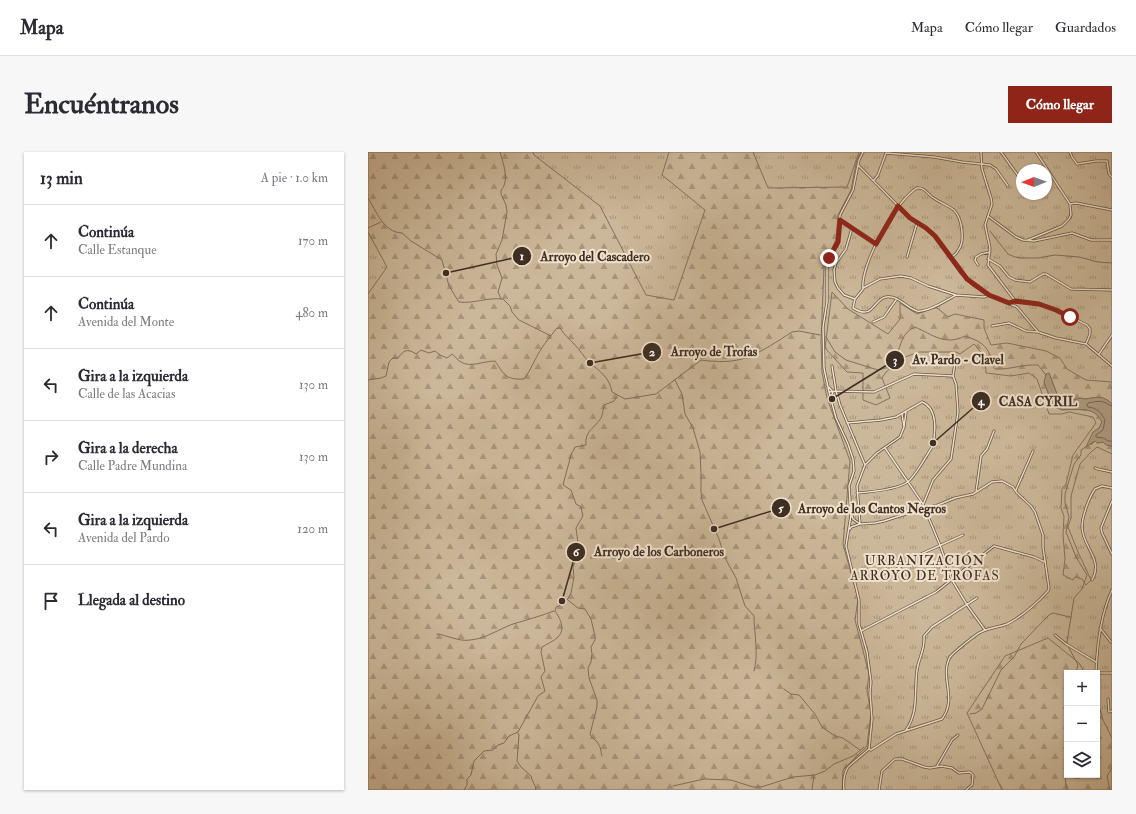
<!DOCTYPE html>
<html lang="es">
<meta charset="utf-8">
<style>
body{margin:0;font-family:"IM FELL Double Pica",serif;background:#f7f7f7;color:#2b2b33}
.controls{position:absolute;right:12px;bottom:12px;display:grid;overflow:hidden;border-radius:0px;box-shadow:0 1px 3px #0004}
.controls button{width:36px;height:36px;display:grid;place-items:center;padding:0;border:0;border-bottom:1px solid #e1e1e2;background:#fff;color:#2b2b33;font:20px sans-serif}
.compass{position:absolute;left:648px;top:12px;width:36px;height:36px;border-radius:50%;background:#fff;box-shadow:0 1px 3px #0004;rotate:269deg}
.stop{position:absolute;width:12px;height:12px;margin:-9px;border:3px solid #8f2418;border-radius:50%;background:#fff}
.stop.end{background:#8f2418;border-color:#fff;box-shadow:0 1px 4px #0008}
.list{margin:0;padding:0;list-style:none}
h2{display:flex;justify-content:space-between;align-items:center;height:52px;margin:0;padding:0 16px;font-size:17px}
h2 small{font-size:13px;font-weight:400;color:#7c7c81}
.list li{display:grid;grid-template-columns:26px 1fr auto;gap:12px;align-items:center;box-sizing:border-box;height:72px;padding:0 16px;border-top:1px solid #e1e1e2}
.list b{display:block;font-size:15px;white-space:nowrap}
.list p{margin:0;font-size:13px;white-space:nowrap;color:#7c7c81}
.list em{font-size:13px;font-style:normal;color:#7c7c81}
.icon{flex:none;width:22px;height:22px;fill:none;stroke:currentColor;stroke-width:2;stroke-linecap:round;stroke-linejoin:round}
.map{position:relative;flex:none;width:744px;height:638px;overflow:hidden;border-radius:0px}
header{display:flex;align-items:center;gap:24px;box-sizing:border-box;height:56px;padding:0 20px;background:#fff;border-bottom:1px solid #e1e1e2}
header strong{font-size:19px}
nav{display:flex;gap:22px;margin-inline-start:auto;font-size:14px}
.intro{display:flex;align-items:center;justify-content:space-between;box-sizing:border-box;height:96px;padding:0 24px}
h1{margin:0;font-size:28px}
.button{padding:10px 18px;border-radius:0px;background:#8f2418;color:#fff;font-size:14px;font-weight:700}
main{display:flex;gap:24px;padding:0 24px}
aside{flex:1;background:#fff;border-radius:0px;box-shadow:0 1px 3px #0004}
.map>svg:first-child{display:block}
.grass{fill:url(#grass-tufts);stroke:#84725e;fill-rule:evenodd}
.forest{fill:url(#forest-firs);stroke:#84725e}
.water{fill:#ae9b81;stroke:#816f5b}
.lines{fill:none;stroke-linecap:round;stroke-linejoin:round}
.shore{stroke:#766452;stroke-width:1}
.stream{stroke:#816f5b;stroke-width:1}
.minor-casing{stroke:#685746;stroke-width:3}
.minor{stroke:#f0e2cc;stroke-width:1.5}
.route{stroke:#8f2418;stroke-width:5}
.labels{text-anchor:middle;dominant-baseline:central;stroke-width:4;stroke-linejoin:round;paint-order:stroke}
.neighbourhood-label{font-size:13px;letter-spacing:1px;fill:#3e2e23;stroke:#f0e2cc}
.leader{fill:none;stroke:#3e2e23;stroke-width:1.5}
.callout-dot{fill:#3e2e23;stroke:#f0e2cc;stroke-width:1.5}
.mark-label{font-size:12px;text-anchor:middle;font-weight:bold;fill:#fff}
.callout-label{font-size:13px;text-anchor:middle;font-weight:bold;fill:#3e2e23;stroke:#f0e2cc;stroke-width:4;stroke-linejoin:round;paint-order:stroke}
</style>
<header>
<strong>Mapa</strong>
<nav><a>Mapa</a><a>Cómo llegar</a><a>Guardados</a></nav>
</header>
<div class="intro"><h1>Encuéntranos</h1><a class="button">Cómo llegar</a></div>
<main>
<aside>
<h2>13 min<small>A pie · 1.0 km</small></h2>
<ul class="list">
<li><svg class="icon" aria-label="ahead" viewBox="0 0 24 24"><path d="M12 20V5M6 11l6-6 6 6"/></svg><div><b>Continúa</b><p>Calle Estanque</p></div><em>170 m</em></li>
<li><svg class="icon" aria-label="ahead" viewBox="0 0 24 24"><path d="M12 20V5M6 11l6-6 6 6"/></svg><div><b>Continúa</b><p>Avenida del Monte</p></div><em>480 m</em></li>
<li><svg class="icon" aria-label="left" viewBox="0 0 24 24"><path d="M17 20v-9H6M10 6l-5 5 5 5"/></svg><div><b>Gira a la izquierda</b><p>Calle de las Acacias</p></div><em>130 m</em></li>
<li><svg class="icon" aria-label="right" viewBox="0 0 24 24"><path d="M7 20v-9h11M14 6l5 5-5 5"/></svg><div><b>Gira a la derecha</b><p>Calle Padre Mundina</p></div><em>130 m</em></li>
<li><svg class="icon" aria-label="left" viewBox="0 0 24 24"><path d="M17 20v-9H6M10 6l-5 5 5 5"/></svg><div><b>Gira a la izquierda</b><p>Avenida del Pardo</p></div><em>120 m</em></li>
<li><svg class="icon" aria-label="arrive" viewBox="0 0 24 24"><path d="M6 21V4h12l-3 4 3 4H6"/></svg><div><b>Llegada al destino</b></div></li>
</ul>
</aside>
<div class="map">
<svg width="744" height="638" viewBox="0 0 744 638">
<defs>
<pattern id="grass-tufts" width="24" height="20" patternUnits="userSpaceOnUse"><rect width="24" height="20" fill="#cbb799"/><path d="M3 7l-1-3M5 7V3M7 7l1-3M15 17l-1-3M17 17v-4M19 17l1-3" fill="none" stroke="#a6957c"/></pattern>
<pattern id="forest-firs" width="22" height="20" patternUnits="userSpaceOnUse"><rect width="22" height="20" fill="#cbb799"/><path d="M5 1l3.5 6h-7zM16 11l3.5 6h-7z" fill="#a6957c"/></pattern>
</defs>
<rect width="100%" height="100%" fill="#e8d3b1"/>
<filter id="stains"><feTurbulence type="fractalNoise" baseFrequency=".005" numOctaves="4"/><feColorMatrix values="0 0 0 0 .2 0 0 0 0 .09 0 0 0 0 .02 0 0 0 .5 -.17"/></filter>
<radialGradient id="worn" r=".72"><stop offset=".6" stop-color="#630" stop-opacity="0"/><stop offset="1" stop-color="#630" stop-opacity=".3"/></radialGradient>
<path class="grass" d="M0 0H744V638H0ZM654 18H678V42H654ZM699 521H729V623H699Z"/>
<path class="forest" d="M0 0H165L166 3 232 54 278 143 306 148 337 58 294 23 301 0H385L400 36 479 35 491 0H493L489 7 483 38 470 63 468 87 456 115 453 190 454 220 459 246 482 309 475 392 490 447 487 468 501 522 499 539 503 561 499 594 475 618 474 638H0V142L19 115 0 80Z
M464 140 480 157 520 182 532 167V151L549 162 568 155 580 165 587 162 616 168V176L623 193 639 191 678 199 692 206 699 217 718 228 744 230V252C734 242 728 246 716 247L713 246 702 249 693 248 689 242 681 221 676 230 685 254 694 258 707 257 725 259 731 264 734 270 723 293 727 289 729 291 735 290 744 294V302L729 295 723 300 712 312 703 344V366L700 375 710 400 723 428 718 433 714 427 707 425 705 428 695 423 697 407 695 383 696 364 693 356 694 336 698 332 705 303 728 271 725 265 701 260 694 262H681L669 227 661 221 643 224 618 221 617 205 606 192 592 202 588 200H551L537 205 518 220 514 226 522 246 508 253 495 248V221L479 220 457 196Z
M680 486 711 511 717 521H699V623H729V547L735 568 744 586V616L739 624 742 638H634L599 561 637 504Z"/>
<path class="water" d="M681 221 689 242 693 248 702 249 713 246 716 247C728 246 734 242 744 252V294L738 293 735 290 729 291 727 289 718 295 725 280 731 276 734 270C723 248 701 264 685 254L676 230 678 222Z"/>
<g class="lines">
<path class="shore" d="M744 254C742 254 740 252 738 251 732 248 726 250 720 251L719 253 720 255C729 256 733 260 737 268L735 278 728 283V285L736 286 740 289H744"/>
<path class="stream" d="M132 0C135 11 142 29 133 38V42L138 53 139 60 134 88 128 102 129 113 134 126 130 140 133 147
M0 46C9 60 15 80 34 81L43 89 74 108 81 134 91 150C105 152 120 145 135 147L142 154 144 160 151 168 183 184
M0 76 13 70
M622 79 640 102 647 105 653 106H670L687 103 711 105 730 110 744 111
M458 185 467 200 478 208 510 218 521 215C524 211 526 208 528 204 534 192 533 181 547 175 565 183 577 194 597 184 606 187 617 191 621 201 624 206 623 212 627 217 641 218 655 212 670 213L678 223
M0 228 13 226 18 224 21 210 25 206H30C36 198 39 196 48 202L53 198 61 201 67 199 72 203 79 206 84 202C87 204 89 208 93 210 102 216 116 209 127 209 136 222 137 228 156 227 161 221 163 215 167 208 172 197 181 186 189 176H192C196 183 202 187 207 193 212 198 216 205 221 210 232 220 241 224 244 240L257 247 288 242 333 208C348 210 365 211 380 205 395 199 410 189 424 180L431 179 452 183
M307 228 314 242 317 262 325 276 332 300 333 321V340L334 348 351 387 357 406 368 426 377 454 386 464C386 482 391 501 386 519
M200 448 210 456 217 457 223 467 227 484V488L223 495 224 502 223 510 220 516 221 526 229 548V555L222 582C224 587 229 588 231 593 233 596 233 601 234 604
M69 482C79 483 91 490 102 488 117 487 131 477 145 472 158 468 173 464 186 459
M708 521 710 513 701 496 699 490 706 446 714 437 719 423 708 405 698 380 701 365 697 351V342L706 312 713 303V298L719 294
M416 537 423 542 431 543 447 562 454 575 467 584 475 586 492 598
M602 562 608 561 614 557 633 518 646 505 653 492 681 463 685 461 702 465
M150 581 151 583 149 609 153 615 163 624C164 630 168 633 168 638
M305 634 336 627 363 628 385 635H393L425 625 447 623 457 619 466 612 485 604 496 595
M96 638 99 633V627L103 623 106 609 116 599 125 598 130 593 136 591 141 584 150 580 170 544 177 539 173 525 177 519 173 500 174 495C179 492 186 489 190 485 198 477 192 466 187 459L188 455 191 454 194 449 199 448 203 441 206 425 205 415 211 399 208 376 215 364 213 355 208 352 203 338 195 333 203 303 207 295 218 293C216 279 228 275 233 266 235 262 235 257 236 253L246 249 249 244
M444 638 446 623
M699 638C696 628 695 591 699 582"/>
<defs>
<path id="minor" d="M613 0 614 17 623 46 624 52 617 73 622 96 620 113 648 150 671 152 688 158 719 173 722 177V182L718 192
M633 0 654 29
M702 0 704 5 709 12 728 9H739L741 22 744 25
M518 1 566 5 594 10 622 13 628 17 640 34
M490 13 542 66 558 76 567 85 593 121 605 133 621 143 649 155 670 180 688 186 718 192 744 214
M506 28 510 23 518 1
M702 52 708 51 744 58
M620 64 648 85 655 88 666 89 704 81 723 88H744
M472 68 508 92
M484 76 478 97 468 111 466 118 467 130 470 136 476 143 487 147
M660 88 694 74 701 67 703 63 702 52 668 0
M539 105 549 71
M582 106C586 104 589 101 591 97 597 88 594 66 586 58 579 53 571 50 564 45 559 41 556 35 549 36 528 48 492 113 495 137L487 147 485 156C506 169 505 147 518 145 531 143 538 156 549 159 559 161 579 148 588 143
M620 107 632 114 641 125 647 128 662 130 675 122H678L703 137 744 138
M610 113 607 108 608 105 613 102 622 100
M495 136 512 127 533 124 543 126 560 134 588 143 616 145 621 143
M505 170 516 165 528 148
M624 174 641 171 658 179 670 180
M731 202 744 183
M464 214 468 239 472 253 497 313 489 334 492 372
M585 224 587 211 586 205H589L594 208
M459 233 465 240 463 246
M461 240 468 239 506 240 546 222 585 224 588 232 590 260 583 307 565 328 555 353 557 355
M534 262 536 275 538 260
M479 271 513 268 528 265 554 250C570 256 568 281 564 295 557 306 550 320 541 329 532 337 502 340 489 341
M517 296 555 352
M497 313 509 301 532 285 536 275
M727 316 730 317 744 320
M648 338 665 299
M608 340 613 304 619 297 626 279
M744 349 733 376 734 381 744 402
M557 357 572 393 584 428 599 453 617 478
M484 364 485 367 492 372
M482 377 483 375 492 372 507 371 516 369 550 358 570 353 587 346 605 342 624 330 634 329 645 335 649 341 663 354 667 360 675 383V395L681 436 680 439C668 452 655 464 639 472 631 475 621 476 613 480 608 482 585 501 582 505 571 525 590 546 574 567L528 582 503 598 501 597
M486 427 514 426 553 402 595 383
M724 428C736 408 714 394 714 375 714 365 721 345 727 337L734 334 744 336
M732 476 743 490
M493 479 568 440 626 394 666 405 677 410
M687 483 698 492 728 510
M728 521C729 493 732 464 744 438
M729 521H744
M740 547 741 560 744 559
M538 578C551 560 546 539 549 518 551 504 557 499 556 484L564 475 609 446
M569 614 584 588 590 583
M476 638C475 630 476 622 480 615L501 597 504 567 502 541 503 530 499 500 491 472V448L478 394 483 363 481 334 486 319 485 307 480 292 468 266 461 240 456 216 455 175 459 150V112L470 90 472 63 485 38 491 8 495 0
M511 638 514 619 527 607H534L556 615 562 616 573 614 584 616 591 621 602 620 605 623 604 633 598 638"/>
</defs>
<use href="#minor" class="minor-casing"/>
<use href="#minor" class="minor"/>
</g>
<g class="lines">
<path class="route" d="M461 106 470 90 472 68 508 92 530 54 542 66 558 76 567 84 599 127 621 143 641 151 647 149 671 152 688 158 702 165"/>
</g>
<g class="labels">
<g class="neighbourhood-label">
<text x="557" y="409">URBANIZACIÓN<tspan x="557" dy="15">ARROYO DE TROFAS</tspan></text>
</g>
</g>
<path class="leader" d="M78 121L154 104M222 211L284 200M464 247L527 208M565 291L613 249M346 377L413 356M194 449L208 400"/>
<g class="callout-dot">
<circle cx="78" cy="121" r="4"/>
<circle cx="222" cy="211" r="4"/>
<circle cx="464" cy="247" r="4"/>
<circle cx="565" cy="291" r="4"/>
<circle cx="346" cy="377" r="4"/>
<circle cx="194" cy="449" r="4"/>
<circle cx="154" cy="104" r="10"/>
<circle cx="284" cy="200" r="10"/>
<circle cx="527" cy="208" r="10"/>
<circle cx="613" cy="249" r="10"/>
<circle cx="413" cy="356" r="10"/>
<circle cx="208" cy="400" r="10"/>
</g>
<g class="mark-label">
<text x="154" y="108">1</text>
<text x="284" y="204">2</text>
<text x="527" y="212">3</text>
<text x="613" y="253">4</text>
<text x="413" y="360">5</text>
<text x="208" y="404">6</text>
</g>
<g class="callout-label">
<text x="227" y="109">Arroyo del Cascadero</text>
<text x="346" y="204">Arroyo de Trofas</text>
<text x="590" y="212">Av. Pardo - Clavel</text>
<text x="670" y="254">CASA CYRIL</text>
<text x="504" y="361">Arroyo de los Cantos Negros</text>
<text x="291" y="404">Arroyo de los Carboneros</text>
</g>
<rect width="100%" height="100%" filter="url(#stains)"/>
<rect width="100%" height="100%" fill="url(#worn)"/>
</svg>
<div class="controls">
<button>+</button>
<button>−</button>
<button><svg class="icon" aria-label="layers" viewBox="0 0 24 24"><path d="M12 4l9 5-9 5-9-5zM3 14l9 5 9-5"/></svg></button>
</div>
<svg class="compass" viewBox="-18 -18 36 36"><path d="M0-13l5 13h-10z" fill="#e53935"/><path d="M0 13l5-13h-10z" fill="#7c7c81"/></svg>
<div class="stop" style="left:702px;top:165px"></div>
<div class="stop end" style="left:461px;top:106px"></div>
</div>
</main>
